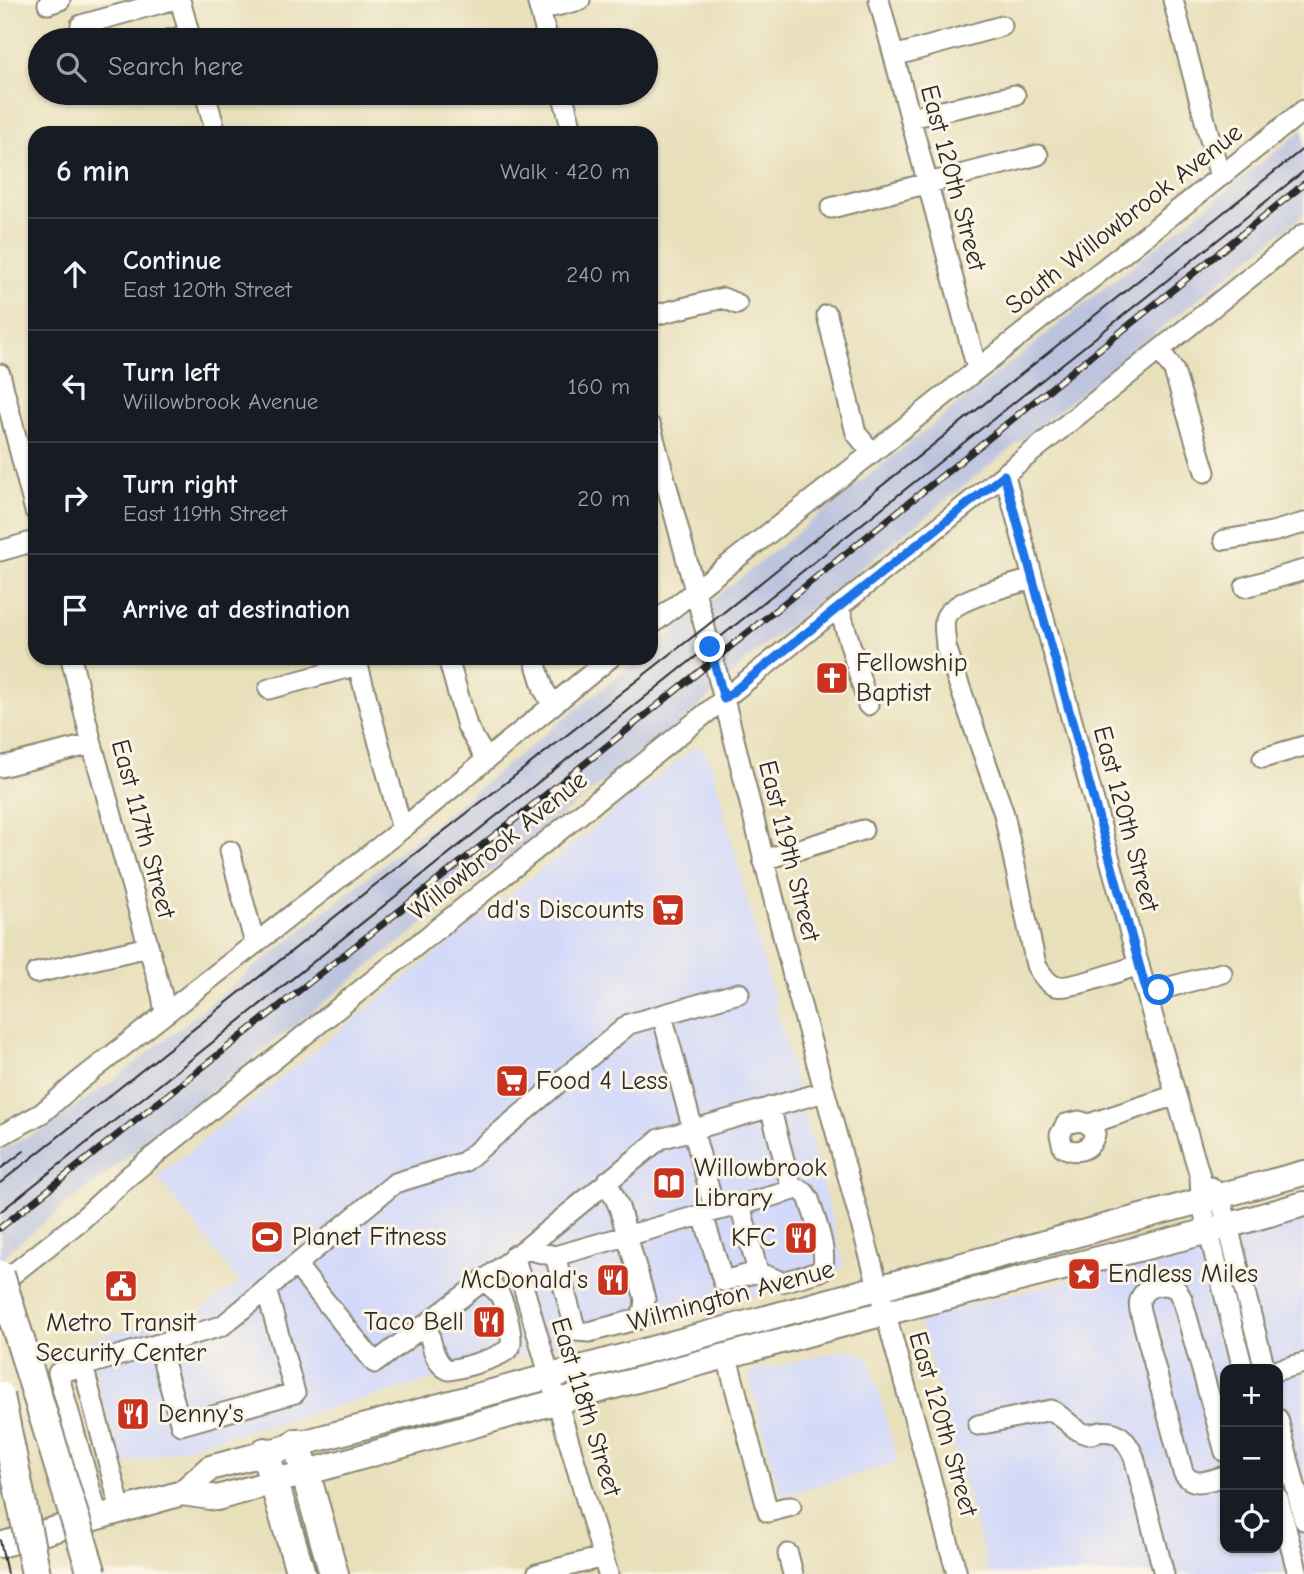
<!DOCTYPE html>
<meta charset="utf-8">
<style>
body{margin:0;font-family:"Comic Neue",sans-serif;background:#20242c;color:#f1f3f6}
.controls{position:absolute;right:21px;bottom:21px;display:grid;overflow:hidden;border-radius:14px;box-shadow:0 2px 5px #0004}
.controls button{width:63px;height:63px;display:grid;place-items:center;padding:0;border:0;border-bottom:2px solid #363941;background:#171b24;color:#f1f3f6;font:35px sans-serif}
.stop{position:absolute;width:21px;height:21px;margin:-16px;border:5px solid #1a73e8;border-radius:50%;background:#fff}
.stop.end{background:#1a73e8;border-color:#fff;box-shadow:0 2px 7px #0008}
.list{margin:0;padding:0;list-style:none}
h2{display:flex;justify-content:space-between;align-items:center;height:91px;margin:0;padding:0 28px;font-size:30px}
h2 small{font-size:23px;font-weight:400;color:#9ea1a6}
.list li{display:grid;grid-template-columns:46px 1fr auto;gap:21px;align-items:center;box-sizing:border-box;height:112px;padding:0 28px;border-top:2px solid #363941}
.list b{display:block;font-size:26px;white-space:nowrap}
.list p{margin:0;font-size:23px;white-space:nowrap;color:#9ea1a6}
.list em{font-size:23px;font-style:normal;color:#9ea1a6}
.icon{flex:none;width:38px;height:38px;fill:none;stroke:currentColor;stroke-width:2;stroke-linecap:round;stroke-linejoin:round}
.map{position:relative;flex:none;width:1304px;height:1574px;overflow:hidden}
.search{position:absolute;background:#171b24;box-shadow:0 2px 5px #0004;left:28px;top:28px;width:630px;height:77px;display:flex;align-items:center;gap:18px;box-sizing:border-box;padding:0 24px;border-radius:38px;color:#9ea1a6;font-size:26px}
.panel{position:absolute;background:#171b24;box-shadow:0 2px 5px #0004;left:28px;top:126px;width:630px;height:539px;border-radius:21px}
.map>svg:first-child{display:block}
.built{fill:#d3d9f9;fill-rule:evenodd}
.industrial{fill:#bcc3de}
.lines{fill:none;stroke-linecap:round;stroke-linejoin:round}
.minor-casing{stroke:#8a8673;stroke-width:23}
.major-casing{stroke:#8a8673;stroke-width:28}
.highway-casing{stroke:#8a8673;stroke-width:32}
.minor{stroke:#fff;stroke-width:19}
.major{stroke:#fff;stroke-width:24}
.highway{stroke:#fff;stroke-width:28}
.tram{stroke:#2b2b2b;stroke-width:2}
.rail-casing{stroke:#2b2b2b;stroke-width:7}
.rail{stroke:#fcf5e5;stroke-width:4.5;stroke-dasharray:13;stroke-linecap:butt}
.highway-bridge-casing{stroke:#8a8673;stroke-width:32;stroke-linecap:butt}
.highway-bridge{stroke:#fff;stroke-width:28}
.route{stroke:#1a73e8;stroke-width:9}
.labels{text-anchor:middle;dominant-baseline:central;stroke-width:6;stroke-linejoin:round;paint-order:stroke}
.street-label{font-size:26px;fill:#2b2b2b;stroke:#fcf5e5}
.poi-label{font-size:26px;fill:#2b2b2b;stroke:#fcf5e5;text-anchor:start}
</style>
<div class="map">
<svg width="1304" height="1574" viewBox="0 0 1304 1574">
<rect width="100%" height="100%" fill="#fcf5e5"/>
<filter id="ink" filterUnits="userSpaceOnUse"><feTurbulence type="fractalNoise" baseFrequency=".0143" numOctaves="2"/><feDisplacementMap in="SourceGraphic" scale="14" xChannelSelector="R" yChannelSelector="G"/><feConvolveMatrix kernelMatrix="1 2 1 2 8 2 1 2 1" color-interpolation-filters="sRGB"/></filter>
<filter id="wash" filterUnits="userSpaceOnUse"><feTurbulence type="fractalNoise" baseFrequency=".00686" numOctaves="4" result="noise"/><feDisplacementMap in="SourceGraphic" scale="28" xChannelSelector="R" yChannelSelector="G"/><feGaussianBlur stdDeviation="1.57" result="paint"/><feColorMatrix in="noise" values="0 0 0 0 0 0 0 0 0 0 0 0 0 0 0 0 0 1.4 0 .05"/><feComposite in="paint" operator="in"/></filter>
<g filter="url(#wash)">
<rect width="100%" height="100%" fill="#e8e0bb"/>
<path class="built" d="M693 748H701L709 756 844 1264 837 1272 829 1277 580 1340 124 1464 119 1461 87 1340 202 1310 239 1282 157 1177Z
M1304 1219V1574H989L919 1319ZM1225 1369H1278V1548H1225Z
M851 1349 869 1359 898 1463 781 1496 748 1373Z"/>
<path class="industrial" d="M1304 129V214L751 656 700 706 12 1248 0 1264V1151L45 1128 121 1075 640 658H651V649Z"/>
</g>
<g filter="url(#ink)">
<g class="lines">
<defs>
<path id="minor" d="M180 0 191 40
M537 0 548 40
M879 0 977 369
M1173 0 1220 177
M48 4 60 0
M540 10 580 0
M81 25 172 0
M168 40 189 35
M894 56 1002 26
M205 93 216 133
M562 93 573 133
M910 118 1015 95
M831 208 1038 155
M827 315 856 433 872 453
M651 316 723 298 737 304
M1160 350 1174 371 1205 472
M0 374 35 511
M651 427 724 699 793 976 957 1574
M1005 476 1156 1028 1200 1176 1201 1201 1243 1369
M1224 540 1272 532 1304 523
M0 551 35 541
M1033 579C1013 585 950 599 945 619 943 626 946 639 946 647L1004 814 1036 965C1040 972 1046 983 1055 986 1070 990 1122 970 1139 965
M1245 587 1304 570
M839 607 868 705
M651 625 872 453 1304 110
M71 658 92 744 162 995 165 1014
M356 658 402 829
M448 658 467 726 486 759
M534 658 544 690 553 705
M269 689 358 665
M1263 758 1304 746
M0 767 92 744
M230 851 255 944
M763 860 863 830
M36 973 148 947
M1147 993 1222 973
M662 1015 715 1211
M770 1107 792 1190
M1089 1124 1095 1134C1091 1150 1077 1155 1063 1147L1060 1135 1066 1124 1079 1121 1089 1124 1176 1095
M0 1136 42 1113 79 1081 402 829 610 658
M1211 1187 1220 1196 1265 1369
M740 1205 798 1189 804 1192 809 1199C814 1216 830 1256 821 1271L782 1282 758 1272
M525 1249 555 1256 715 1211 740 1205 758 1272 723 1281 703 1215
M514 1255 608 1574
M555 1256 576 1331 589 1332 639 1319 644 1309 645 1299 619 1207 607 1181
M296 1265 375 1363 525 1249 660 1139 824 1092
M0 1284 80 1221 130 1175 1304 234
M427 1324C431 1340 433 1364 449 1370 462 1368 504 1357 510 1347 515 1341 504 1301 499 1294 495 1289 488 1284 483 1280
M158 1344 181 1425 295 1393 266 1289
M727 1357 768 1512 791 1506
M83 1366 121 1510
M1278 1370 1304 1363
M1278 1419 1304 1520
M978 1425 1051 1410C1063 1416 1071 1428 1083 1433 1090 1436 1094 1433 1100 1432 1119 1429 1127 1441 1134 1457L1164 1574
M1225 1452 1182 1299C1180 1296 1179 1292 1176 1289 1167 1282 1149 1285 1143 1294 1139 1299 1139 1306 1140 1311L1183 1472C1193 1489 1209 1480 1225 1476
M1278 1498 1298 1574
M98 1517 58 1373 222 1326 395 1183 464 1162 629 1024 739 993
M788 1554 793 1574
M537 1574 603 1557"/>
<path id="major" d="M182 1493 210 1468 1304 1173
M0 1545 182 1493 217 1498 537 1407 885 1313 1209 1231 1304 1204"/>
<path id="highway" d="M297 1443 334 1574
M265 1452 301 1574"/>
</defs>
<use href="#minor" class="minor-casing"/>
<use href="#major" class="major-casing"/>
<use href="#highway" class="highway-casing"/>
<use href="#minor" class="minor"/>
<use href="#major" class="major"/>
<use href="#highway" class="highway"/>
<path class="tram" d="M0 1169 24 1151
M0 1183 371 888 704 628 1304 148
M0 1212 1304 171
M0 1540 7 1574"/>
<defs>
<path id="rail" d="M0 1228 612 742 1304 184"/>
</defs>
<use href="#rail" class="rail-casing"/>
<use href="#rail" class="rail"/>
<defs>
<path id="highway-bridge" d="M0 1275 92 1574
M0 1396 36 1574"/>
</defs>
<use href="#highway-bridge" class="highway-bridge-casing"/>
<use href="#highway-bridge" class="highway-bridge"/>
</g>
</g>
<g class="lines" filter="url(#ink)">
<path class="route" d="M710 647 724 699 1004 475 1147 993 1159 990"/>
</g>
<defs>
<symbol id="church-square" viewBox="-11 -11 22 22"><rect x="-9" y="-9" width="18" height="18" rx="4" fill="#c8321e" stroke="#fcf5e5"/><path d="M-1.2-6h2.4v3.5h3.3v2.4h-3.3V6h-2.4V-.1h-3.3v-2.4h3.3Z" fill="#fff"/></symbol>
<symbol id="supermarket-square" viewBox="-11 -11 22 22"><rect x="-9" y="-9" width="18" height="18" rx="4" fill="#c8321e" stroke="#fcf5e5"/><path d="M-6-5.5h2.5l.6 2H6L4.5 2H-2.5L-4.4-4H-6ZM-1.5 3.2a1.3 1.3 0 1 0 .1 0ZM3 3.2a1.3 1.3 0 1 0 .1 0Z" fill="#fff"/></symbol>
<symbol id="library-square" viewBox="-11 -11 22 22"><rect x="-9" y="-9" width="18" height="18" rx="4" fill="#c8321e" stroke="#fcf5e5"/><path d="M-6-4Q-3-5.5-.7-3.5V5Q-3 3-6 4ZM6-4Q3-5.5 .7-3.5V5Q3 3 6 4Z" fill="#fff"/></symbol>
<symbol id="stadium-square" viewBox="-11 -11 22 22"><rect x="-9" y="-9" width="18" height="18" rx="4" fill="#c8321e" stroke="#fcf5e5"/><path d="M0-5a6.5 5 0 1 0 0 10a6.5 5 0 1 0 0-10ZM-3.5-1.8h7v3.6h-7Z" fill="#fff"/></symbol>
<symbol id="restaurant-square" viewBox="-11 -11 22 22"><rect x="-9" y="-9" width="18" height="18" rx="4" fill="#c8321e" stroke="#fcf5e5"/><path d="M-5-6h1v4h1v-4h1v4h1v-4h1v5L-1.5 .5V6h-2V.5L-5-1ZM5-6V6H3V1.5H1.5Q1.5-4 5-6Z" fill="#fff"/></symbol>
<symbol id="sight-square" viewBox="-11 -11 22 22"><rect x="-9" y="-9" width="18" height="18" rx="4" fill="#c8321e" stroke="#fcf5e5"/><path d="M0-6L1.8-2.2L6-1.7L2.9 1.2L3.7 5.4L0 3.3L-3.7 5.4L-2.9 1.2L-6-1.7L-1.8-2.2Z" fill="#fff"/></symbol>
<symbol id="civic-square" viewBox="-11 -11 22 22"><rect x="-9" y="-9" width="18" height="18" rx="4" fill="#c8321e" stroke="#fcf5e5"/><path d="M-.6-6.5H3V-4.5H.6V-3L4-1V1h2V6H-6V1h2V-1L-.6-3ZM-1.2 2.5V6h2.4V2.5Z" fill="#fff"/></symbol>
</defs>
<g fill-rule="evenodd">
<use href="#church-square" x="813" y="659" width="38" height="38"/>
<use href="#supermarket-square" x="649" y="891" width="38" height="38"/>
<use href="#supermarket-square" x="493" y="1062" width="38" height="38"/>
<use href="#library-square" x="650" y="1164" width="38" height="38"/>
<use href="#stadium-square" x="248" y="1218" width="38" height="38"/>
<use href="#restaurant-square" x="782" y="1219" width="38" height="38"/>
<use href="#sight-square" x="1065" y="1255" width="38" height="38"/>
<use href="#restaurant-square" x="594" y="1261" width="38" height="38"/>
<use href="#civic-square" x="102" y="1267" width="38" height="38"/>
<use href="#restaurant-square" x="470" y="1303" width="38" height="38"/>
<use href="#restaurant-square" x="114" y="1395" width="38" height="38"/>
</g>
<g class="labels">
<g class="street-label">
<text transform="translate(953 178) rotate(75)">East 120th Street</text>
<text transform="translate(1124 219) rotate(-38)">South Willowbrook Avenue</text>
<text transform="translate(1126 819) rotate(75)">East 120th Street</text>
<text transform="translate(143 829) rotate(75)">East 117th Street</text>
<text transform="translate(498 846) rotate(-39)">Willowbrook Avenue</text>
<text transform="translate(789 851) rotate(76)">East 119th Street</text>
<text transform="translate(731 1296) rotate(-15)">Wilmington Avenue</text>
<text transform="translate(586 1407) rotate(73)">East 118th Street</text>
<text transform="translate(943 1424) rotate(74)">East 120th Street</text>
</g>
<g class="poi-label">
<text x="856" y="663">Fellowship<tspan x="856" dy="30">Baptist</tspan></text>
<text x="644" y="910" text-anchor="end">dd's Discounts</text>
<text x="536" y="1081">Food 4 Less</text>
<text x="694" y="1168">Willowbrook<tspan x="694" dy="30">Library</tspan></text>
<text x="292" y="1237">Planet Fitness</text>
<text x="776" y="1238" text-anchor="end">KFC</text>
<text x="1108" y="1274">Endless Miles</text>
<text x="588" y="1280" text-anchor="end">McDonald's</text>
<text x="464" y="1322" text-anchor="end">Taco Bell</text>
<text x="121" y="1323" text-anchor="middle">Metro Transit<tspan x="121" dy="30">Security Center</tspan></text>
<text x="158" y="1414">Denny's</text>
</g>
</g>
</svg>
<div class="controls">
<button>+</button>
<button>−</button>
<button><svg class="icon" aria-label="locate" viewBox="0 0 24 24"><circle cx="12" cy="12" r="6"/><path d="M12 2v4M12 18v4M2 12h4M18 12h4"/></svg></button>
</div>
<div class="stop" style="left:1159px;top:990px"></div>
<div class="stop end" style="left:710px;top:647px"></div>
<div class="search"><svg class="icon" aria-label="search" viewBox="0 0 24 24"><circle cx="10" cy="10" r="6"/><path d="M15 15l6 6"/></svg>Search here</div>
<section class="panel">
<h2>6 min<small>Walk · 420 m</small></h2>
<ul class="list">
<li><svg class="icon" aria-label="ahead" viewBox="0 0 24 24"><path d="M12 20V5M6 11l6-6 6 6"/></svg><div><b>Continue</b><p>East 120th Street</p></div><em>240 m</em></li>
<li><svg class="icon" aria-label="left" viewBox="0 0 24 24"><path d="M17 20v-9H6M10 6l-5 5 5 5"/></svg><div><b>Turn left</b><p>Willowbrook Avenue</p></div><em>160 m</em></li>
<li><svg class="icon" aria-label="right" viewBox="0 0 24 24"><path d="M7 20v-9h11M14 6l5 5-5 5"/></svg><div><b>Turn right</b><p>East 119th Street</p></div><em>20 m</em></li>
<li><svg class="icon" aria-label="arrive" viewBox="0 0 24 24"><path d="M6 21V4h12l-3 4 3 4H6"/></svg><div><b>Arrive at destination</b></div></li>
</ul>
</section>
</div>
